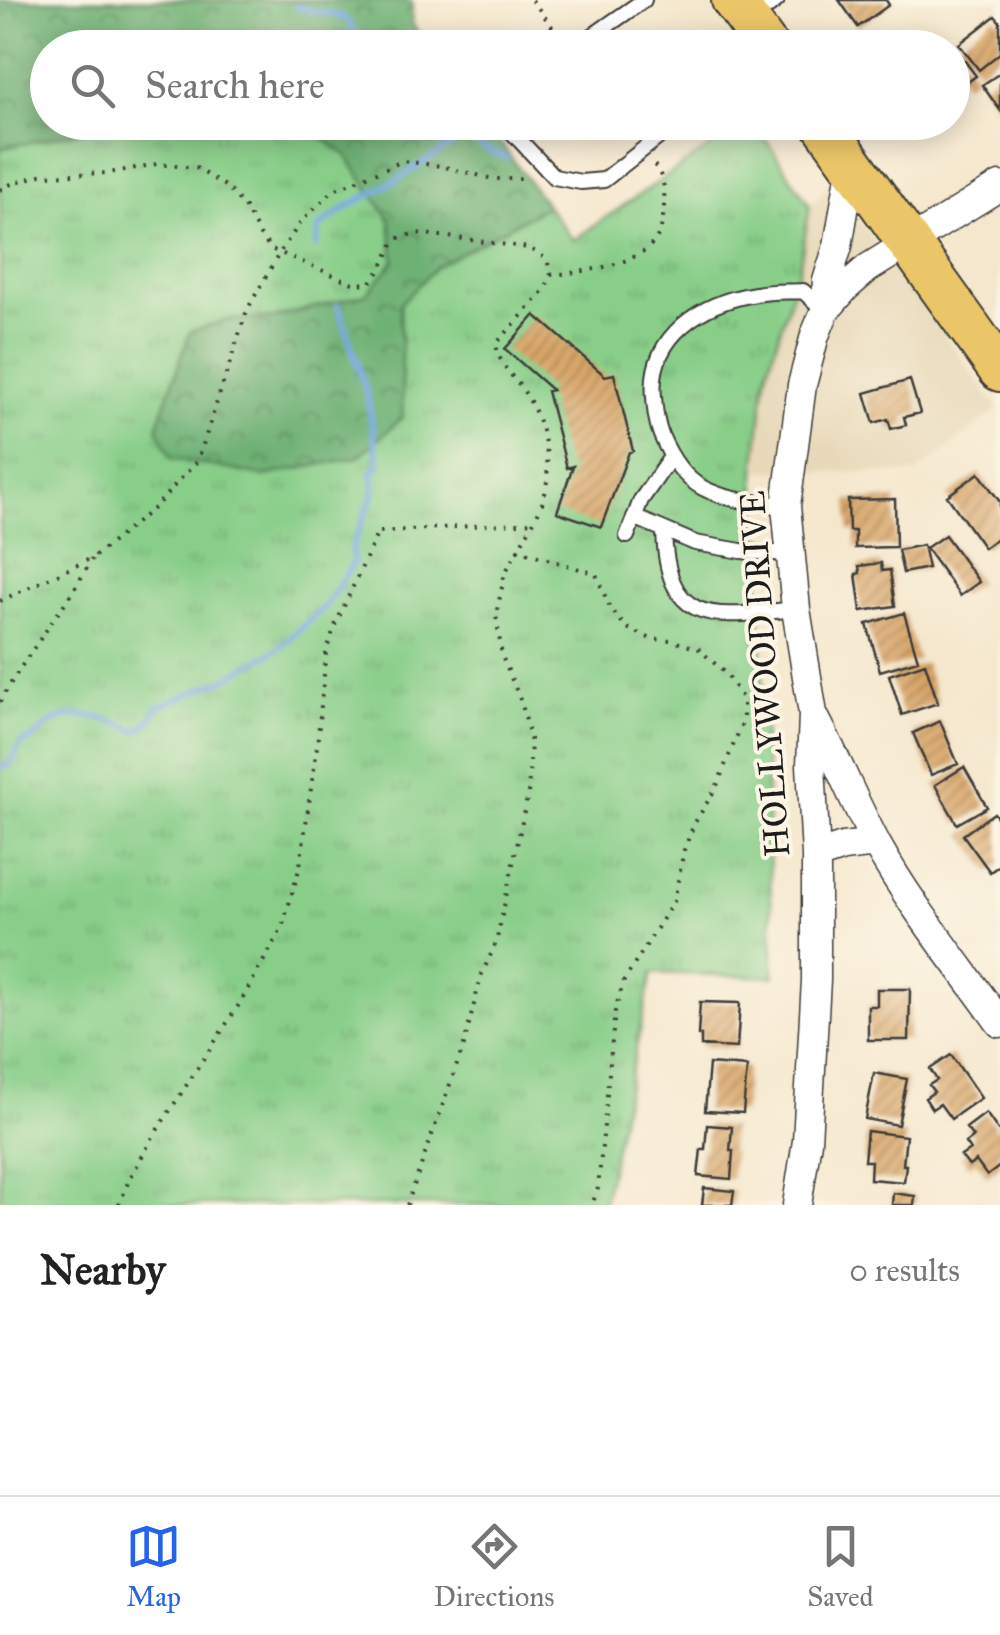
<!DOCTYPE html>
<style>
body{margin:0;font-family:"IM FELL Great Primer",serif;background:#f2f2f2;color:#222}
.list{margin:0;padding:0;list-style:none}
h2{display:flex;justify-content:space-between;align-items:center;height:130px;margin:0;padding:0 40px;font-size:42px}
h2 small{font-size:32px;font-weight:400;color:#767676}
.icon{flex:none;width:55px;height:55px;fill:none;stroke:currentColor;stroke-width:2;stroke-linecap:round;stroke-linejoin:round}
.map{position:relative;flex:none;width:1000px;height:1205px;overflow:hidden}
.search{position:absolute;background:#fff;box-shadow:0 5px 25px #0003;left:30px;right:30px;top:30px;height:110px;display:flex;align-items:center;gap:25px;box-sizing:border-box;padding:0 35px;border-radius:55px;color:#767676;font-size:38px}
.sheet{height:290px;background:#fff}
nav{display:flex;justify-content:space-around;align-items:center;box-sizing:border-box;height:140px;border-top:2px solid #e0e0e0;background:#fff;font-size:28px;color:#767676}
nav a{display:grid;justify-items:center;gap:5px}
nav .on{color:#2563eb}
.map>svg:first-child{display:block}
.built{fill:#e8d9ba}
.grass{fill:url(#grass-tufts);stroke:#527552;stroke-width:2.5}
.forest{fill:url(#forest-crowns);stroke:#456648;stroke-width:2.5}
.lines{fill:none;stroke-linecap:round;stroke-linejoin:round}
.stream{stroke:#73a6df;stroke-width:6}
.building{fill:url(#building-hatch)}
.lane-casing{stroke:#3d3a37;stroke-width:18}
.street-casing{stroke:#3d3a37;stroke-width:31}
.primary-casing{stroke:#3d3a37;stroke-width:46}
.path{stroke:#3d3a37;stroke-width:4;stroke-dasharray:2.5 8;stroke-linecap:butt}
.lane{stroke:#fff;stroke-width:14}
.street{stroke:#fff;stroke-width:28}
.primary{stroke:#ebc669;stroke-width:42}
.labels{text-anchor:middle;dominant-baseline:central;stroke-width:8;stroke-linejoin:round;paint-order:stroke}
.street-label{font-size:35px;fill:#1c1c1c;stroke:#fcf5e5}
</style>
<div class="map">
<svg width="1000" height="1205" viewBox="0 0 1000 1205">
<defs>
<pattern id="grass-tufts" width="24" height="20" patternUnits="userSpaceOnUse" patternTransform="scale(2.5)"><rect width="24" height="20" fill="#88ce89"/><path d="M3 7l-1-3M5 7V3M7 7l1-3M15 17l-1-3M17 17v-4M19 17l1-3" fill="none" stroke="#75b076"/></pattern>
<pattern id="forest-crowns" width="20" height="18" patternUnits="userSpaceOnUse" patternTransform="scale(2.5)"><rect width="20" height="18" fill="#6eb175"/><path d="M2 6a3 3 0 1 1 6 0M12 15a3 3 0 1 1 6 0" fill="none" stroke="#5a8f5f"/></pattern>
<pattern id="building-hatch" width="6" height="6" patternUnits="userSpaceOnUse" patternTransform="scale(2.5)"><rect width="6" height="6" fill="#d8a467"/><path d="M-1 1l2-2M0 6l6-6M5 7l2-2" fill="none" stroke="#ae8554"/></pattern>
</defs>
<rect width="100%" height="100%" fill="#fcf5e5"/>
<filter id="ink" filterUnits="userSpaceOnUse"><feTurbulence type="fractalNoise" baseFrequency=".01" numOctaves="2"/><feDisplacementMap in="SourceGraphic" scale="20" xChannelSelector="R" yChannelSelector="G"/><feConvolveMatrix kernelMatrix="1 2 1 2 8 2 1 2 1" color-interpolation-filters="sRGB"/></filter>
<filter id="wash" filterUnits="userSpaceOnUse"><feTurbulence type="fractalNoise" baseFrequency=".0048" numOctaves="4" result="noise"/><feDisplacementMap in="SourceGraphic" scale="40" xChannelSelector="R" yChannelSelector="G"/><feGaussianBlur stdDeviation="2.25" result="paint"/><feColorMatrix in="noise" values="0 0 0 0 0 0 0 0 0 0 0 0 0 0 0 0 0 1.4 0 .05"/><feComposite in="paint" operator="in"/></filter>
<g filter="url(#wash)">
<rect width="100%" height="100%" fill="#f5e7cd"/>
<path class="built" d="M832 183 998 409 916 473 755 471 766 376 799 269 810 206Z"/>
<path class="grass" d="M0 72 48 122 485 123 573 240 745 123H755L810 206 799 269 766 376 755 471 774 977 652 973 603 1205H0Z"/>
<path class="forest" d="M0 0H383L412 2V24L429 47 48 48V122L115 123 0 149Z
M301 123H485L547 206 437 266 400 304 403 417 358 457 263 476 171 458 157 428 190 332 226 320 274 318 366 294 394 261 390 220 346 155Z"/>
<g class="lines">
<path class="stream" d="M296 7 344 17 363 42 372 48
M461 122 469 133
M316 246 319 227 350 205 390 184 469 133 483 148 506 158
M0 768 10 764 21 743C41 737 42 727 56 720 77 710 118 720 136 731L147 724 158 707 225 679 278 649 326 605 353 563 352 547 375 489 372 470 379 467 367 394 338 305"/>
</g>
<g id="blocks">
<path class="building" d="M839 0H886L889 5 858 27Z
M995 16 1000 22V53L979 70 959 44Z
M901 32 913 48H880Z
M964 60 976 76 965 84 953 69Z
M1000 73V110L982 85Z
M535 315 605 376 614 374 633 451 629 452 601 527 557 512 573 466 567 468 547 391 552 390 505 349Z
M910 380 920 413 904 417 906 425 891 429 888 419 874 423 865 393Z
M979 473 1000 502V536L984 548 947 496Z
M895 499 896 547 855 548V531H849L848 500Z
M945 535 979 582 960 596 926 548Z
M923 545 928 568 903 573 898 550Z
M881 563 882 571 890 570 895 606 861 611 856 574 860 573 859 566Z
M904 613 918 660 880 671 867 624Z
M925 663 938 703 902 715 889 675Z
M940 721 958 764 931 775 913 733Z
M964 767 987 807 957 824 935 785Z
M994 813 1000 821V865L990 872 963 835Z
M877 989H910L909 1040H868V1006H877Z
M700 1002 740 1003 737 1048 701 1046V1035H698Z
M951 1055 981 1098 951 1119 940 1104 932 1109 925 1098 934 1092 929 1085 937 1080 930 1069Z
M709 1064 747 1067 743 1113 705 1111Z
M874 1073 907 1079 898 1125 865 1119Z
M986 1113 1000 1133V1166L987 1176 976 1161 969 1166 961 1156 970 1150 965 1143 973 1137 966 1128Z
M707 1125 732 1127 730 1151H733L731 1179 698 1176 701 1149H705Z
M867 1131 906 1136 903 1165H906L904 1182 870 1179 871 1161H864Z
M704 1188 734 1191 732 1205H702Z
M893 1193 915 1196 914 1205H892Z"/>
</g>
</g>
<g filter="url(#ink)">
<use href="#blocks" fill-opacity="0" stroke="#3d3a37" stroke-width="2.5"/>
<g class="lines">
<defs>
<path id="lane" d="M753 18 777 0
M575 48 644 0
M508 122 512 132 554 177 581 182 604 180 678 122
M786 506C757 502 730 502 703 488 682 477 670 456 661 435 656 422 655 411 654 397 648 336 702 302 756 294 771 291 788 292 803 291L824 310
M634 517 695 543 741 551 789 554
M664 531C667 632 719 616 796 609
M627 536 641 500 671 457"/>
<path id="street" d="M825 311 827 281 838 246 852 164
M813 714C836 757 854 802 877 845 912 908 959 965 1000 1023
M816 856 843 847 876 843
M797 1205 807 1141 816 980V856L811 765 813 714 796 609 786 506 802 385 815 335 825 311 846 287 868 268 1000 186"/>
<path id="primary" d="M733 0 768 48
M822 122 1000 370"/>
</defs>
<use href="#lane" class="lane-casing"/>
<use href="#street" class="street-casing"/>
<use href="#primary" class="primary-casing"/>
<path class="path" d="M532 0 562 40
M623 122 632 135
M0 190 13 183 41 175 109 173 157 164 196 168 227 187 244 206 260 235 271 249 355 284 370 283C382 270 387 255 396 239L416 233 449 237 529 248 547 259 551 275 544 291 496 344C500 367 510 372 523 390 544 420 554 465 543 501 537 518 526 534 518 550L596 574 610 608 627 628 651 639 670 640 699 649 726 674 743 699V721L716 788 694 824 684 850 674 901 624 981 615 1010 598 1188 592 1205
M551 275C578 273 636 265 653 243 662 232 663 220 664 206 665 187 664 178 653 163
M0 601 94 557 154 508 198 460 247 310 280 252 301 222 334 190 403 161 441 166 493 179H527
M0 702C27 652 65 609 92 559
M119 1205 129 1180 154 1135 240 1003 282 928 300 866 317 746 326 654 334 628 378 532 534 522
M407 1205 464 1045 481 976 496 943 528 794 531 742 522 704 502 656 496 615 505 573 518 550"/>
<use href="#lane" class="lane"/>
<use href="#street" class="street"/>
<use href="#primary" class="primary"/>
</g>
</g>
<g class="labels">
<g class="street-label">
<text transform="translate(765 674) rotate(-94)">HOLLYWOOD DRIVE</text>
</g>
</g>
</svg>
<div class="search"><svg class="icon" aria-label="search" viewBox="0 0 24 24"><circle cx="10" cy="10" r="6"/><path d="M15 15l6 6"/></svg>Search here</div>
</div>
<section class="sheet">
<h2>Nearby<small>0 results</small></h2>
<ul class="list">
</ul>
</section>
<nav>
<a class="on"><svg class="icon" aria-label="map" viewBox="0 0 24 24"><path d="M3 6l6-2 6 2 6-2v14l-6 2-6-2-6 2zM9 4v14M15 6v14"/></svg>Map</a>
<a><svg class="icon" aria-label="directions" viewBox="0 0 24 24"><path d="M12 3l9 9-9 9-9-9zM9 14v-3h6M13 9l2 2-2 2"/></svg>Directions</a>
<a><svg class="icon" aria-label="saved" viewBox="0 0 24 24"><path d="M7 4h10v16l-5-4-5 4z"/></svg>Saved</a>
</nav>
